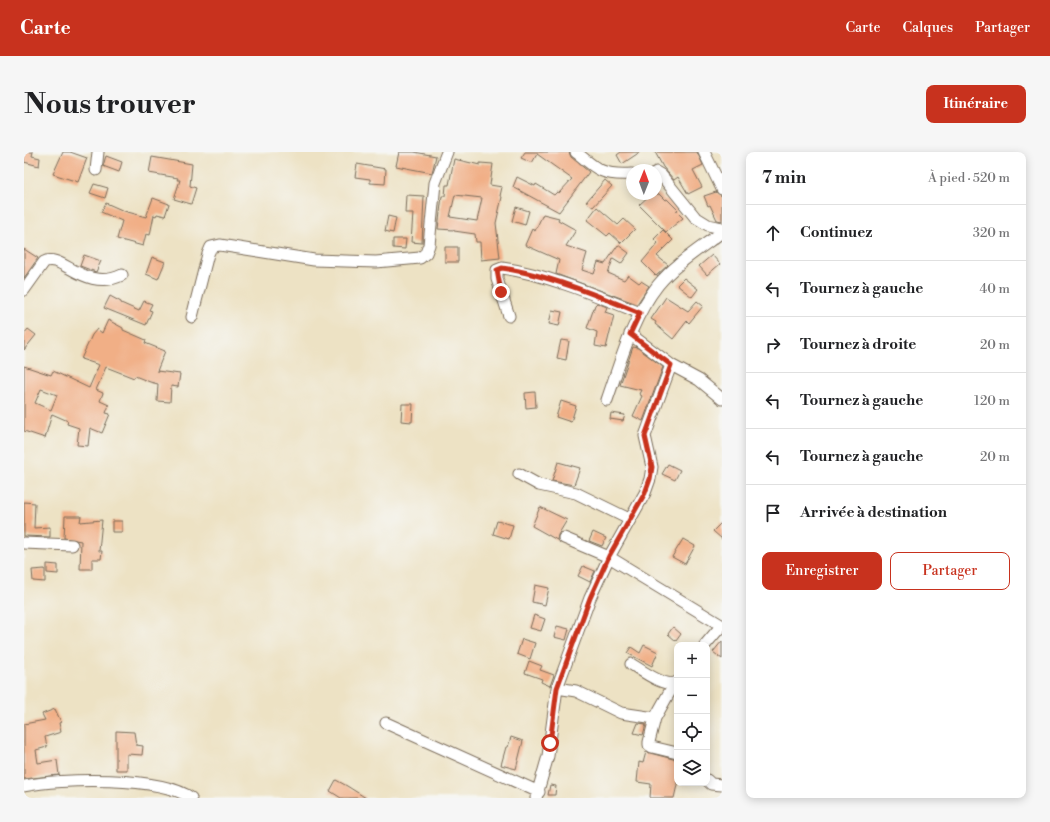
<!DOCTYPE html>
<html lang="fr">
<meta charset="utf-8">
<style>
body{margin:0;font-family:"Libre Bodoni",serif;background:#f6f6f6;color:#202124}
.controls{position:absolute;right:12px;bottom:12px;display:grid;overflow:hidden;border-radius:8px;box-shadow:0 2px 10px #0003}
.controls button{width:36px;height:36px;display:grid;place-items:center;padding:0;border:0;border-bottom:1px solid #e0e0e0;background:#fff;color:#202124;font:20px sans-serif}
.compass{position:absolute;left:602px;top:12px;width:36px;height:36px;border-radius:50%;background:#fff;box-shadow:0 2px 10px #0003;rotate:1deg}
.stop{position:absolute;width:12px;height:12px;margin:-9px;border:3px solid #c8321e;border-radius:50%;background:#fff}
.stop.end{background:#c8321e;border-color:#fff;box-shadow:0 1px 4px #0008}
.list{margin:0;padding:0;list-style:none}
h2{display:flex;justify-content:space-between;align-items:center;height:52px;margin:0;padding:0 16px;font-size:17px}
h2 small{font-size:13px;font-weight:400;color:#757577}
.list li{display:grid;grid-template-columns:26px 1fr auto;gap:12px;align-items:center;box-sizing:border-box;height:56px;padding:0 16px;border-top:1px solid #e0e0e0}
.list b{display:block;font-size:15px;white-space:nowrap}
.list em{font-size:13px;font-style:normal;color:#757577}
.actions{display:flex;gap:8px;padding:12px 16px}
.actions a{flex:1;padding:9px 0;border:1px solid #c8321e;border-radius:8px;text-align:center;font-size:14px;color:#c8321e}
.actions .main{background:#c8321e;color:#fff}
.icon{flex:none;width:22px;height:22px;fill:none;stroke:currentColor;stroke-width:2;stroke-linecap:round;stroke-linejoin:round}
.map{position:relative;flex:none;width:698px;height:646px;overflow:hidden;border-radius:8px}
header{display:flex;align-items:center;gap:24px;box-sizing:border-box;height:56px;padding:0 20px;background:#c8321e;color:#fff}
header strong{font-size:19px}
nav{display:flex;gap:22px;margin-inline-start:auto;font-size:14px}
.intro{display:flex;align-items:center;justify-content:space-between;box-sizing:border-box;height:96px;padding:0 24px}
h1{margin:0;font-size:28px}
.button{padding:10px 18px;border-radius:8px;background:#c8321e;color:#fff;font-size:14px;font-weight:700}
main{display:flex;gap:24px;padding:0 24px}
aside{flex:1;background:#fff;border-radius:8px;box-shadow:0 2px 10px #0003}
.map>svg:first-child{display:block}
.building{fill:#f1af86;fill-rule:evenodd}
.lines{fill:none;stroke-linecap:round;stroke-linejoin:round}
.minor-casing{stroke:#796a58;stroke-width:13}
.minor{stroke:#fff;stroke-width:11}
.route{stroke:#c8321e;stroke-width:5}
</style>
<header>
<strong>Carte</strong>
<nav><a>Carte</a><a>Calques</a><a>Partager</a></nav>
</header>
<div class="intro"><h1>Nous trouver</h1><a class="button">Itinéraire</a></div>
<main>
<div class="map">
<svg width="698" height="646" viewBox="0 0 698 646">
<rect width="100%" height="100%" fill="#f6f6f2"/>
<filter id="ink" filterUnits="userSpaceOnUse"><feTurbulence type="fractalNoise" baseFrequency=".025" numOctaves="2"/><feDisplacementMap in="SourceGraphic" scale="8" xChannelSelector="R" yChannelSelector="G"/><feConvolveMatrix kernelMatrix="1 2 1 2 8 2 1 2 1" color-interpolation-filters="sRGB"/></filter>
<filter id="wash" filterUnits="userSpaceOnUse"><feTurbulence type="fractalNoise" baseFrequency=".012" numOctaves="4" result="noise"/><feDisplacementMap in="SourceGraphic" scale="16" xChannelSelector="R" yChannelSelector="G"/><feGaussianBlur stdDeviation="0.9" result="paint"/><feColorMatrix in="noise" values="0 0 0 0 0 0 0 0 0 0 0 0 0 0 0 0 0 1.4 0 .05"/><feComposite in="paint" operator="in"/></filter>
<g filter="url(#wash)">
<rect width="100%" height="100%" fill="#ede2c4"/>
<g id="blocks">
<path class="building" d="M0 0H9L8 4 16 6 15 14 0 10Z
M39 0H46L63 6 54 30 29 22Z
M375 0H390L412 4 408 21 372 14Z
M501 0H545L547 5 565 20 535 60 489 35 493 25 511 34 512 32 530 43 533 40 535 41 548 27 513 2 508 11 497 6Z
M597 0H616L598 12 593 3Z
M631 0H673L679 13 669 18 678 35 664 42 654 25 650 28 639 15Z
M82 4 98 10 95 20 79 14Z
M128 5 168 12 166 34 172 36 167 52 150 47 156 28H153L154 26 125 21Z
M430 7 456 13V11L469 12 466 33 478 35 476 44 478 45 472 71 476 106 457 108 456 90H452L451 82 430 79V78L414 77 418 44H421L422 33H425ZM431 43 458 46 453 69 426 65Z
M333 12 362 17 361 32 346 31V27L331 25Z
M581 28 588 34 569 55 562 50Z
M70 32 84 36 81 46 66 41Z
M692 40 698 44V69L693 68 686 53 684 54 680 44Z
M627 42H635L641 48 643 47 654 58 652 59 659 66 642 80 615 53Z
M382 43 400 44 398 91 387 90 389 61H381Z
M129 46 145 52 141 64 133 62 132 64 130 63 126 83 122 82 119 94 93 87 98 69 77 60 82 51 100 59 122 65Z
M492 55 505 59 501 73 488 69Z
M573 55 594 73 600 67 611 77 597 91 586 81 583 84 563 68Z
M519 62 535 66 534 68 552 78 542 94 563 101 558 118 570 122 574 110 581 112 594 93 605 101 597 112 589 107 584 121 600 128 604 123 615 131 617 129 625 134 613 152 532 122 535 108 501 93 508 77 511 79Z
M364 64 372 66 369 81 361 79Z
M639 78 649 88 633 104 644 113 632 124 618 110 634 91 630 87Z
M369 87H382L381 97 369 96Z
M421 95H434V110H421Z
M0 97 14 106 0 126Z
M60 103 77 109 72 120 56 114Z
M688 103 696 112 683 123 675 114Z
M128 105 141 110 134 127 122 122Z
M660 126 674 137 668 145 653 133Z
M86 144 97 150V151L115 159 120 149 128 152 125 158 128 159 122 173 80 156Z
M642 145 664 159 673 149 679 154 665 171 663 169 649 187 631 172 632 170 627 167Z
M573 151 583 155 581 160 590 163 582 196 571 194 573 180 563 176 571 153Z
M528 158 538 160 535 174 525 172Z
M84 168 99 176V178L122 188 121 191 141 199 133 219 156 222 154 235 147 234 146 250 133 249 134 232 126 230 111 224 110 226 82 215 72 238 79 241 76 249 85 253 82 261 86 262 78 281 66 276 64 294 53 293 55 276 43 272 44 269 28 262 21 286 0 279V214L27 223 29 219 65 236 75 213 57 207 68 183 73 177 78 181ZM17 237 33 243 27 258 11 251Z
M4 177 12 183 0 198V182Z
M537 188 545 189 542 208 533 206Z
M609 195 614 196 639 215 619 269 609 264 618 244 615 242 617 238 596 233Z
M511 240 512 255 502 256 501 241Z
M537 249 552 254 547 270 532 265Z
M378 252H389L388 270 377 269Z
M587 261 601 263 599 269 586 267Z
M534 310 556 316 550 333 528 329Z
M644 312 656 318 651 328 638 322Z
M0 350 11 351 10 376 26 375V385L0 384Z
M516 355 543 368 534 383 533 388 508 374Z
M41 364H57L56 370 78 368 75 399H78L77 407H68V417H56L57 389 40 386Z
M88 369H98V380H88Z
M473 369 489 373 485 387 469 382Z
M698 370V387L689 379Z
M569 380 582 386 578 394 565 389Z
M659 387 671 394 661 412 648 405Z
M23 412 34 413V422L23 421Z
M559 414 571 419 566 430 554 424Z
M21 417V430L9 429 8 418Z
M511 433 525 436 521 453 508 450Z
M510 463 521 467 517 479 506 476Z
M533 474 545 477 542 488 530 485Z
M649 475 657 482 652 489 644 482Z
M498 487 511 491 506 507 493 502Z
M698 489V507L689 500Z
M620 493 634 500 628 514 603 501 607 495 616 501Z
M505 509 518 514 516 518 530 523 526 534 517 530 518 527 501 521Z
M31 557 37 570 35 571 37 580 21 585 23 595 12 598 14 611 33 608 35 623 0 627V572L21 568 18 562Z
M614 571 622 572 619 583 610 581Z
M92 579 110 580 112 593 119 594 118 603 103 602V618H92Z
M487 585 499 589 492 617 477 613 482 595H484Z
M622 600 653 608V633L650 646H626L627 632 613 630 615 610 619 611Z
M312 628 323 634 342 646H317L306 639Z
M526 633 532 634 531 643H524Z"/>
</g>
</g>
<g filter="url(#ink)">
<use href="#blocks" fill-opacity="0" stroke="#796a58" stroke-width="1"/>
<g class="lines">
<defs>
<path id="minor" d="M552 0C573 18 579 24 608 22
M680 0 698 37
M72 18 74 0
M632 20 637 23 671 65 684 73 698 76
M0 138 20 110C37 100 61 141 98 123
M485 164 473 127V118L478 116C522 122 574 144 616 161
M168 165 184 102 187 95 196 93 290 108 352 110 396 106 402 101 405 93 411 31 423 0
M606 182 647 213 675 228 698 247
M583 248C597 208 608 166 634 133 651 112 677 96 698 80
M495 322 515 333 552 341 605 367
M540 386 585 405 621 341 626 327 628 315 621 284 647 213
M0 391 48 393
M681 493 698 473
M607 512C617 518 642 537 653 530
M650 532 631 566 625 590V593L628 595 653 601
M533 536 552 539 597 561 631 566
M362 571 515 640
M683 628 687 632 698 633
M0 634C36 626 137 624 167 646
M512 646 524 604 533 536 566 446 585 405 697 473"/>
</defs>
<use href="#minor" class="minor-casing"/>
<use href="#minor" class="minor"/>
</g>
</g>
<g class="lines" filter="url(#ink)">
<path class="route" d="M477 140 473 118 478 116C521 122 575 144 616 161L606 182 647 213 621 284 628 315 626 327 621 341 585 404 566 446 533 536 526 591"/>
</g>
</svg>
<div class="controls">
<button>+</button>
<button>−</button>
<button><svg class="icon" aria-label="locate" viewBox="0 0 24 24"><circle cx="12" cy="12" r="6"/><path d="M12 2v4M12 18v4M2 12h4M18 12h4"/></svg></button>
<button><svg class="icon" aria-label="layers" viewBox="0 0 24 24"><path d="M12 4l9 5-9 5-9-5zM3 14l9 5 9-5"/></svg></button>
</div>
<svg class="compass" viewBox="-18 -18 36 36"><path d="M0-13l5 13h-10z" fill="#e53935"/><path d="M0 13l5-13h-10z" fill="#757577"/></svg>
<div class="stop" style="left:526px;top:591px"></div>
<div class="stop end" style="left:477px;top:140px"></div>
</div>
<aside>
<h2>7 min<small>À pied · 520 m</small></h2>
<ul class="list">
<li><svg class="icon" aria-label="ahead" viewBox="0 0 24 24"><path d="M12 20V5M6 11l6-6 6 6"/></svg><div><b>Continuez</b></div><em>320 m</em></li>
<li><svg class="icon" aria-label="left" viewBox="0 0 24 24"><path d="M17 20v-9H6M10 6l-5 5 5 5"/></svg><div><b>Tournez à gauche</b></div><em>40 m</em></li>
<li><svg class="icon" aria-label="right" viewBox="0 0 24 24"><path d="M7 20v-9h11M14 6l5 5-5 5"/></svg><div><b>Tournez à droite</b></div><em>20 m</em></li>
<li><svg class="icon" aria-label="left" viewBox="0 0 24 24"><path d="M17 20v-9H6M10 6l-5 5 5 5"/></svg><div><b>Tournez à gauche</b></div><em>120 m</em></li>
<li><svg class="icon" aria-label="left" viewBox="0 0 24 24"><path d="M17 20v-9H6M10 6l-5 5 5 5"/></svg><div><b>Tournez à gauche</b></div><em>20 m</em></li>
<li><svg class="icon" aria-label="arrive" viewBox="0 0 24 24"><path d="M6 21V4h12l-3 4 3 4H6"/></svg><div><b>Arrivée à destination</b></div></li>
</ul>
<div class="actions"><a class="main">Enregistrer</a><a>Partager</a></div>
</aside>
</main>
